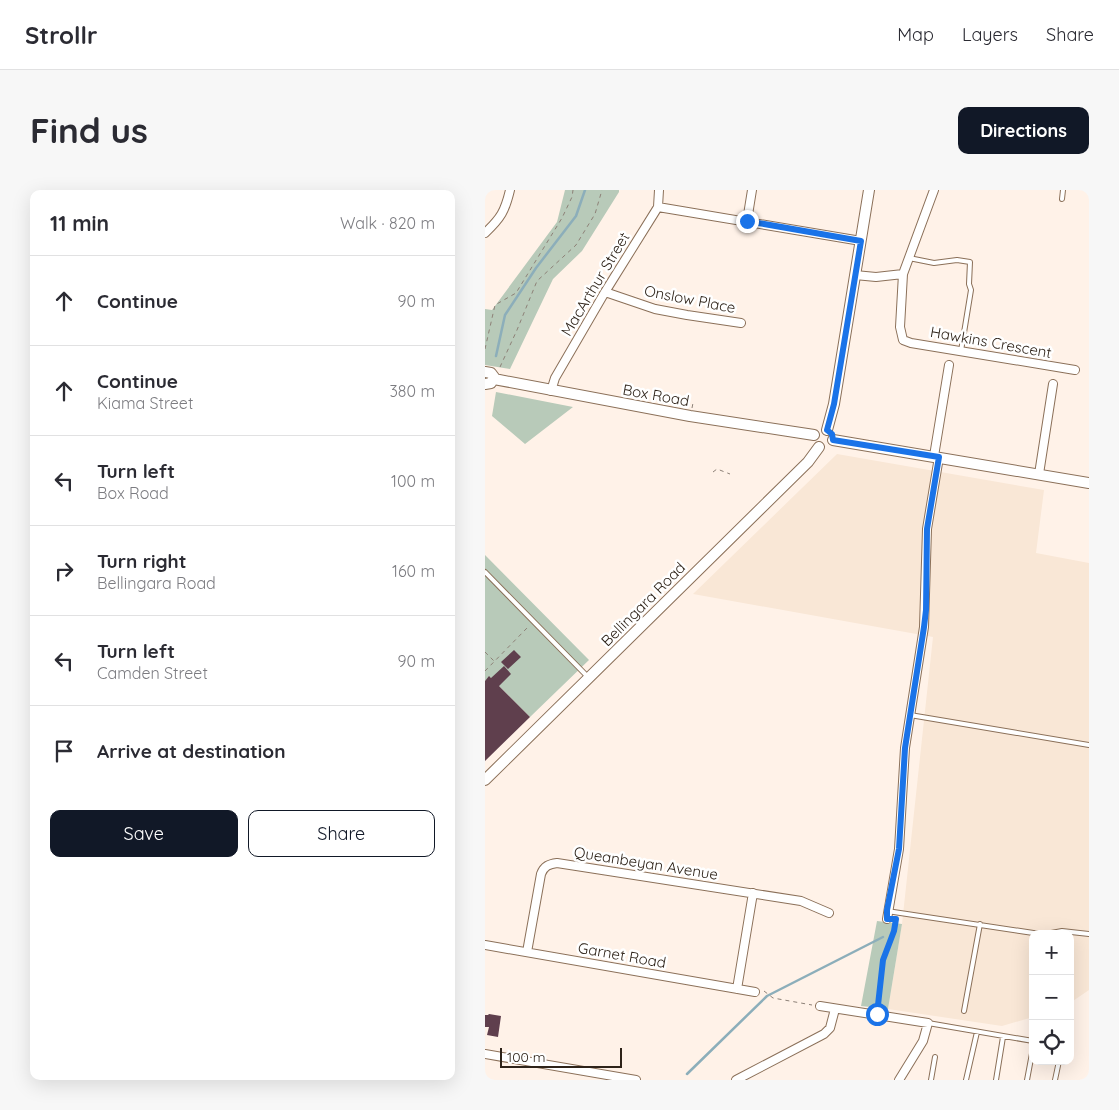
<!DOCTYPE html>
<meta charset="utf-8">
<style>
body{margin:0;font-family:Quicksand,sans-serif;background:#f7f7f7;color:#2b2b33}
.controls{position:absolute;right:15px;bottom:15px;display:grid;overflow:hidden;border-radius:10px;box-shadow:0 5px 20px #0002}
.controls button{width:45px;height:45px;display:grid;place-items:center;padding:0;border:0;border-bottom:1px solid #e1e1e2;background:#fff;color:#2b2b33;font:25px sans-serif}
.scale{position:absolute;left:15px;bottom:12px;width:122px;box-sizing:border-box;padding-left:5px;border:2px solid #2e2319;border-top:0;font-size:14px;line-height:18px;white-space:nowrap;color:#2e2319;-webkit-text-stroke:4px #fff;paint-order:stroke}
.stop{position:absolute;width:15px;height:15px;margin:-11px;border:4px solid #1a73e8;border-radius:50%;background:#fff}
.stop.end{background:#1a73e8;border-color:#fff;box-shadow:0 1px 5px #0008}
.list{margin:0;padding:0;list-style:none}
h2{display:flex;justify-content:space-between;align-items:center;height:65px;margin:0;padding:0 20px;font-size:21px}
h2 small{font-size:16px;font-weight:400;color:#7c7c81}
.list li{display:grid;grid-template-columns:32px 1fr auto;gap:15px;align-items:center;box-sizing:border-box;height:90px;padding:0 20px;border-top:1px solid #e1e1e2}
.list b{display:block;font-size:19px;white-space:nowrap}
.list p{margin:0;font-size:16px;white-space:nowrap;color:#7c7c81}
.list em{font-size:16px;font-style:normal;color:#7c7c81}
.actions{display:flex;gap:10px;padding:15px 20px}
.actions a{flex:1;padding:11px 0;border:1px solid #111827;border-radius:10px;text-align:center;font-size:18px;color:#111827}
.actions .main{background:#111827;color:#fff}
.icon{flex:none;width:28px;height:28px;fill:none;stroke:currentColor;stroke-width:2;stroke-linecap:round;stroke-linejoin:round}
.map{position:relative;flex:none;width:604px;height:890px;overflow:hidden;border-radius:10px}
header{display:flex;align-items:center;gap:30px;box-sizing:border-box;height:70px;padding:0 25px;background:#fff;border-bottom:1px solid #e1e1e2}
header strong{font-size:24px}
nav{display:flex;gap:28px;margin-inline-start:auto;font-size:18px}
.intro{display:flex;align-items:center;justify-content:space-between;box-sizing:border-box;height:120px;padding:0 30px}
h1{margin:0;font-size:35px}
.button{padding:12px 22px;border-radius:10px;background:#111827;color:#fff;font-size:18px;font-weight:700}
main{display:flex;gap:30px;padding:0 30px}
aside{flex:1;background:#fff;border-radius:10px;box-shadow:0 5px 20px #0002}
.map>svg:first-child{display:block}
.industrial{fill:#f9e7d6}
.green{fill:#b8cab9}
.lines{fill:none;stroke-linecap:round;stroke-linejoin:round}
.stream{stroke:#8caeba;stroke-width:2.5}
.building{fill:#5f3f4d}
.service-casing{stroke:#8b7059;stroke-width:6}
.minor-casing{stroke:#8b7059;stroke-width:10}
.tertiary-casing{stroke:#8b7059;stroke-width:12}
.path{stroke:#8d8177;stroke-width:1;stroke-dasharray:4 4;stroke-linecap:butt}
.service{stroke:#fff;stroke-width:4}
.minor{stroke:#fff;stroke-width:8}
.tertiary{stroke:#fff;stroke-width:10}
.route{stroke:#1a73e8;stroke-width:6}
.labels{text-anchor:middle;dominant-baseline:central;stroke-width:5;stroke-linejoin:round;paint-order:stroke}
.street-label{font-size:15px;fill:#2e2319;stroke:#fff}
</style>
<header>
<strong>Strollr</strong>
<nav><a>Map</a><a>Layers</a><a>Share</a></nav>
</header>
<div class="intro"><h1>Find us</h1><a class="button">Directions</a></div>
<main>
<aside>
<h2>11 min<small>Walk · 820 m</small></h2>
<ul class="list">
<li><svg class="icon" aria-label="ahead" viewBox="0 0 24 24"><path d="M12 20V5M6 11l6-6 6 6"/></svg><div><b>Continue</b></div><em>90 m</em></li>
<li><svg class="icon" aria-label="ahead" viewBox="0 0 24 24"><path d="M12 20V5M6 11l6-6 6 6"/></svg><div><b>Continue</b><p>Kiama Street</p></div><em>380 m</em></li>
<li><svg class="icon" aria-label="left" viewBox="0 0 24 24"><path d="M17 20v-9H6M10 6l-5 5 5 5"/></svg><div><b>Turn left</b><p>Box Road</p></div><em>100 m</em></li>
<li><svg class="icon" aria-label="right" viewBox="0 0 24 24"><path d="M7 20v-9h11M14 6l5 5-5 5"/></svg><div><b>Turn right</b><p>Bellingara Road</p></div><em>160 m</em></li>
<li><svg class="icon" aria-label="left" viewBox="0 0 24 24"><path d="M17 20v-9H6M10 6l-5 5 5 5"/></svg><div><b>Turn left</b><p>Camden Street</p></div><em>90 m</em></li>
<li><svg class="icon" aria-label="arrive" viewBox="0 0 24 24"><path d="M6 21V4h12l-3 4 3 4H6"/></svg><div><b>Arrive at destination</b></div></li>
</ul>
<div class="actions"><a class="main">Save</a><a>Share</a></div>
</aside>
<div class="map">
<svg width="604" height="890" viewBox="0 0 604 890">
<rect width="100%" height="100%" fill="#fff2e8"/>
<path class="industrial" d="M352 264 559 300 551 363 604 373V800L585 813V744H548V827L517 836 403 819 417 734 448 447 208 404Z"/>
<path class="green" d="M80 0H134V2L97 61 68 89 25 179 0 175V119L7 120 72 32Z
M11 202 88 217 40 254 7 226Z
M0 365 104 470 45 527 5 487 0 491Z
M392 731 417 734 403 819 376 816Z"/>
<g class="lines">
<path class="stream" d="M11 166 20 125 51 78 91 26 100 0
M202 884 282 806 398 747"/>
</g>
<path class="building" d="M29 460 36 467 23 479 16 472Z
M19 476 26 484 14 496 45 527 0 571V491L4 486 6 488Z
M4 824 16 826 13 847 2 845 4 837H0V825H3Z"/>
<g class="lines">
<defs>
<path id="service" d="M577 9 578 0
M424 68 449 73 472 70 485 72 484 94 486 100 476 161
M0 382 103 487
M425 525 604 555
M402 721 555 744
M561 744 577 741 604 744
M479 821 495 734
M443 833 548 851
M446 890 450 867
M481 890 492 842
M511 890 518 847
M542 890 548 858
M570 890 574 871"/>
<path id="minor" d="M449 0 418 84 415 137 418 150 426 153 590 180
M173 17 376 51
M262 31 267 0
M0 43C16 28 20 21 25 0
M370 85 391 87 418 84
M120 102 170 119 202 125 256 133
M66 201 70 188 120 102 173 17 174 0
M449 266 464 175
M554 284 568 194
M402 729 414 659 420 558 439 437 442 339 454 267
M0 755 270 802
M42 762 56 684C59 676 64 674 72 673L316 711 344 723
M252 799 268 703
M335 816 443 833 438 851 414 890
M0 864 151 890
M251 890 339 844 345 838 350 819"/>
<path id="tertiary" d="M0 182 6 183 9 187 6 193 0 194
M9 189 205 226 329 245
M342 240 349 214 384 0
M348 250 604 293
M0 590 323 272 334 257"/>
</defs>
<use href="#service" class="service-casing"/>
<use href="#minor" class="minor-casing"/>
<use href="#tertiary" class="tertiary-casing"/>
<path class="path" d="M0 159 10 115 31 103 77 28 87 7 88 0
M15 177 32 140 52 91 91 55 110 24 117 0
M207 218 208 213
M228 282 232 279 245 284
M0 462 9 471
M0 481 43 437
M279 801 288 808 327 815
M393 816 398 770 409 741 410 729"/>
<use href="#service" class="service"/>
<use href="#minor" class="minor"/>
<use href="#tertiary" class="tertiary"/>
</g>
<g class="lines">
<path class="route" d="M262 31 376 51 349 214 342 240 347 244 348 250 454 267 442 339 441 420 439 437 420 558 414 659 402 720V729H411L409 741 398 770 392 824"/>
</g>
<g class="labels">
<g class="street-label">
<text transform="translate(110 94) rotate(-59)">MacArthur Street</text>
<text transform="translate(205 109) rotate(11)">Onslow Place</text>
<text transform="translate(506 152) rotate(10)">Hawkins Crescent</text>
<text transform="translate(171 205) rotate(10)">Box Road</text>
<text transform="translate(158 414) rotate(-45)">Bellingara Road</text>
<text transform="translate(161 673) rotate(9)">Queanbeyan Avenue</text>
<text transform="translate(137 765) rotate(10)">Garnet Road</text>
</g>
</g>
</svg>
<div class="controls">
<button>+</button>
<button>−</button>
<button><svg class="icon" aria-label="locate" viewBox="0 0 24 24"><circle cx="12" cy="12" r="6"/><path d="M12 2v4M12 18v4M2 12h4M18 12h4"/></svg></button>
</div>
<div class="scale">100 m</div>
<div class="stop" style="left:392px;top:824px"></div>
<div class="stop end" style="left:262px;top:31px"></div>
</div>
</main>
